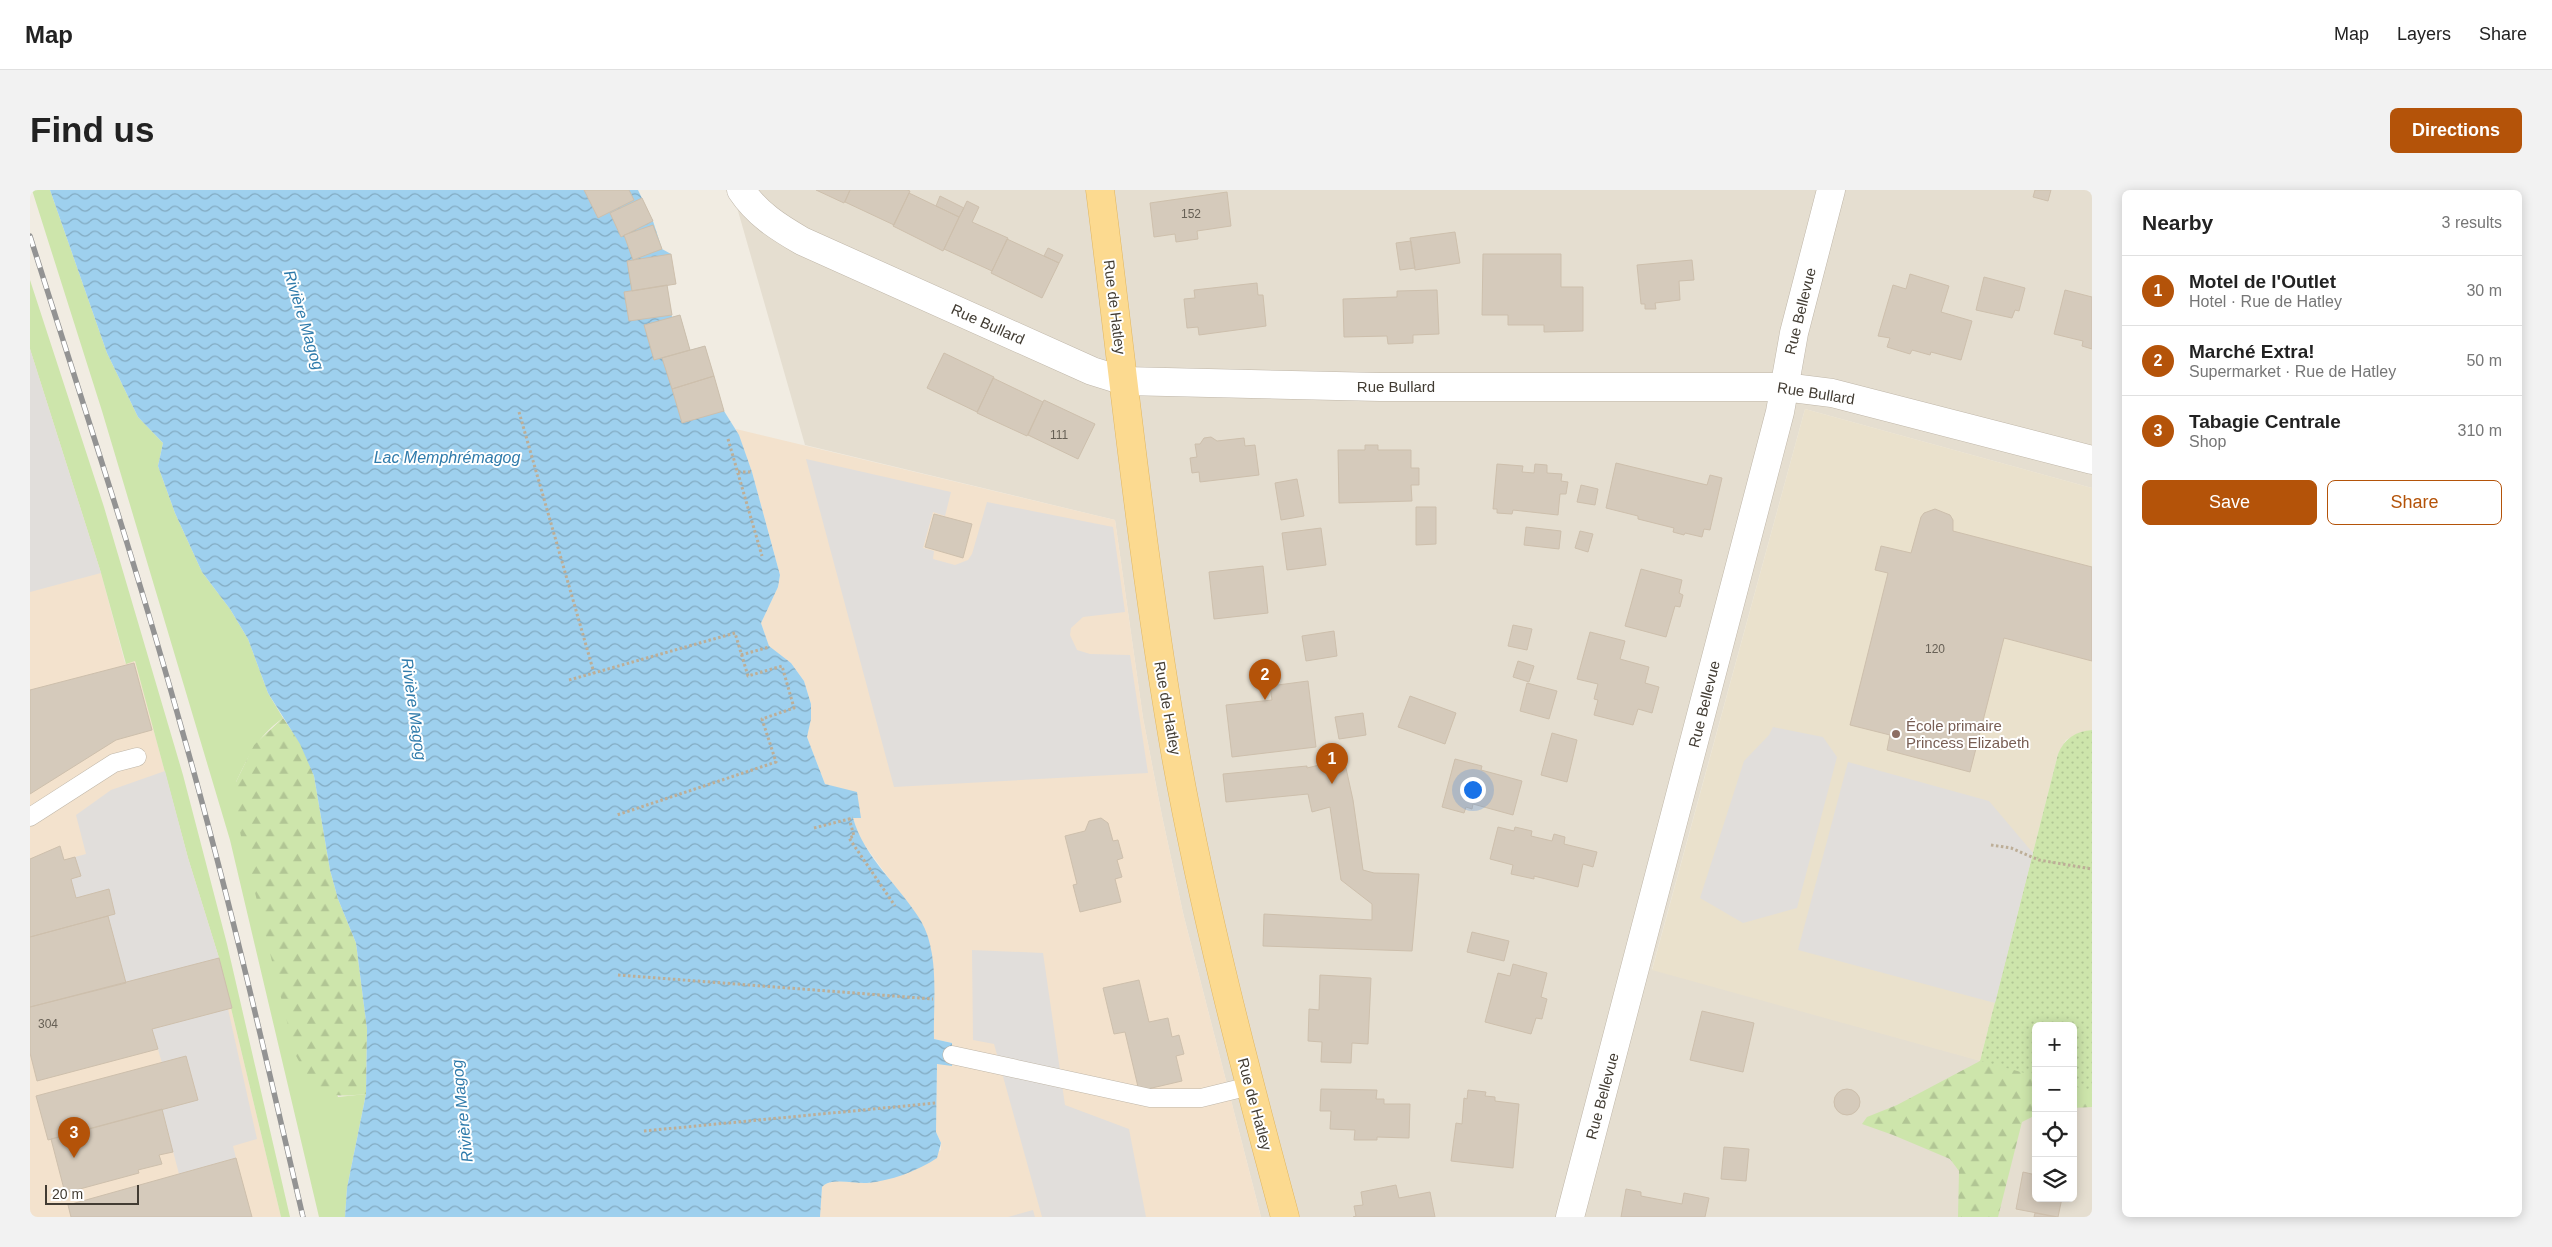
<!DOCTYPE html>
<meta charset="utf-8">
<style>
body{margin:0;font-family:Helvetica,sans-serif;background:#f2f2f2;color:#222}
.controls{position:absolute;right:15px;bottom:15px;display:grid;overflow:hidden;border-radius:8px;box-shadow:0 2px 12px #0003}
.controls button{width:45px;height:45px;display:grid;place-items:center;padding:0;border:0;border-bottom:1px solid #e0e0e0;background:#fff;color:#222;font:25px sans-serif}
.scale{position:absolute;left:15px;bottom:12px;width:94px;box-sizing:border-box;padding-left:5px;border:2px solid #423c33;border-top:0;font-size:14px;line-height:18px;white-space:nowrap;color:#423c33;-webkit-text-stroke:4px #fff;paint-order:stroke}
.you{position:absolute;left:1442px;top:599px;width:18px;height:18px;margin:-12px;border:4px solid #fff;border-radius:50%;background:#1a73e8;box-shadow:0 0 0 8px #1a73e833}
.badge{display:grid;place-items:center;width:32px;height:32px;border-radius:50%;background:#b45309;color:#fff;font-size:16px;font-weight:700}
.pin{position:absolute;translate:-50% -41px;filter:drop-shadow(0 1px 2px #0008)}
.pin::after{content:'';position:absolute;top:26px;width:18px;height:15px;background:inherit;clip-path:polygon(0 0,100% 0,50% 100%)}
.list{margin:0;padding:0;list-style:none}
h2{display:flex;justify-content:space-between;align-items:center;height:65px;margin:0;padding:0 20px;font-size:21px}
h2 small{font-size:16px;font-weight:400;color:#767676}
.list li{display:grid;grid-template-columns:32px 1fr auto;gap:15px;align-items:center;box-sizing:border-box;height:70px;padding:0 20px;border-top:1px solid #e0e0e0}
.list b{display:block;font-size:19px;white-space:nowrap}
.list p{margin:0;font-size:16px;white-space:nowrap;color:#767676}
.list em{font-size:16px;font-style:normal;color:#767676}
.actions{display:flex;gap:10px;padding:15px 20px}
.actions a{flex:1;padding:11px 0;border:1px solid #b45309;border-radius:8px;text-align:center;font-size:18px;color:#b45309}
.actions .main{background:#b45309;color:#fff}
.icon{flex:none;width:28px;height:28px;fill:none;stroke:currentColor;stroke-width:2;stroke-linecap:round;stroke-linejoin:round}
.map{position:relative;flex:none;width:2062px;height:1027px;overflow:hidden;border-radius:8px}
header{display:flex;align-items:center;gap:30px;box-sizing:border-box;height:70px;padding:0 25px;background:#fff;border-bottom:1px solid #e0e0e0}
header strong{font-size:24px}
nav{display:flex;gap:28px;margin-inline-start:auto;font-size:18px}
.intro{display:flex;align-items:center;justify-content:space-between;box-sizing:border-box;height:120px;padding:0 30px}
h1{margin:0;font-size:35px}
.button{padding:12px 22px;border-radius:8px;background:#b45309;color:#fff;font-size:18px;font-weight:700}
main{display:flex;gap:30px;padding:0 30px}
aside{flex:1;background:#fff;border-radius:8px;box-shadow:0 2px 12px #0003}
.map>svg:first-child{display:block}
.residential{fill:#e5ded0}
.commercial{fill:#f3e2cd}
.education{fill:#eae1cc}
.green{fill:#cde5ab}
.forest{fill:url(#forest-firs)}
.park{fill:url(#park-dots)}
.parking{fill:#e1dedb}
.water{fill:url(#water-waves)}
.building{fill:#d5cabb;stroke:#cdbfac}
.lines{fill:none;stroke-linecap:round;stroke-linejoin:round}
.service-casing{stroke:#bfb6a8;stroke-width:19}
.minor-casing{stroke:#bfb6a8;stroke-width:29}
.primary-casing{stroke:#e0b661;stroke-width:29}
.path{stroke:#bdae97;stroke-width:3;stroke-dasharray:2.5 2.5;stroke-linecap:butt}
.service{stroke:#fff;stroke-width:18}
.minor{stroke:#fff;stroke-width:28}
.primary{stroke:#fcda90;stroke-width:28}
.rail-casing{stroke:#939393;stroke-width:5.5}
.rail{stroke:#fff;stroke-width:4;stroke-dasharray:11;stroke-linecap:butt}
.education-dot{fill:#8d6e63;stroke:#fff;stroke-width:2}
.labels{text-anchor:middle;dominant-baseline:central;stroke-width:4;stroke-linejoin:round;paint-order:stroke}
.number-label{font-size:12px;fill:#676055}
.street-label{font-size:15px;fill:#423c33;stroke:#fff}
.education-label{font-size:15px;fill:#785e54;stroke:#fff;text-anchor:start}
.water-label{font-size:16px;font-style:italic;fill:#2f7bab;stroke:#fff}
</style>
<header>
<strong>Map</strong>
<nav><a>Map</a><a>Layers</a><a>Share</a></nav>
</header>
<div class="intro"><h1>Find us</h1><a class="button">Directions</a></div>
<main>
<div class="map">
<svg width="2062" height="1027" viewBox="0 0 2062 1027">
<defs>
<pattern id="forest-firs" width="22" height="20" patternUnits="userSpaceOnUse" patternTransform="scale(1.25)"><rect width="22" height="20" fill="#cde5ab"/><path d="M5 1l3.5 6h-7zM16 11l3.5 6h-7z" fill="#b1c594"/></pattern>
<pattern id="park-dots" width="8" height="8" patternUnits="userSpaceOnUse" patternTransform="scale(1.25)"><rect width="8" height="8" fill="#cde5ab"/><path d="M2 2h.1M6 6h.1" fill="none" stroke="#b1c594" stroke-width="1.8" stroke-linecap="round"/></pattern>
<pattern id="water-waves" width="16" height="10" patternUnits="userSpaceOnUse" patternTransform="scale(1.25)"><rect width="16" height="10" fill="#9ed0ee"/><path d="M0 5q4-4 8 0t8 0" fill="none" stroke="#82aac1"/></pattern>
</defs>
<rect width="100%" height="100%" fill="#f1ece2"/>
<path class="residential" d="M702 0H2062V298L1775 219 1622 779 2006 886V1008H2043V896L2062 901V1027H1231L1153 723 1132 626 1113 528 1085 330 775 255Z"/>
<path class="commercial" d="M0 159 71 383 95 473 105 471 158 668 189 768 251 1027H0Z
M706 239 1085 330 1113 528 1132 626 1153 723 1231 1027H790L792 997 795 994 807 991 839 993 865 986 911 960V953L906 942 907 873 922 853 904 849 903 777 891 732 828 646 823 628H831L795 594 777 547 781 529V514L774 491 761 473 739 457 731 433 748 397 750 385 722 282Z"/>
<path class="education" d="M1775 219 2062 298V540L2051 542 2036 550 2028 564 1950 871 1622 780Z"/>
<path class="green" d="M2 0H20L77 163 108 227 133 253 128 276 145 323 172 382 200 419 218 449 238 503 253 528C227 547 219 565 206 592L308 907 336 904 317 998 315 1027H289L200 650 72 221Z
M0 90 74 317 153 585 197 754 260 1027H251L189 768 158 668 105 471 96 474 71 383 0 159Z"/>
<path class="forest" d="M253 528 271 554 284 586 300 680 308 709 326 753 337 839 336 904C291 909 287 903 265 864L206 626V592L224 555Z
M1950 871 2006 875V925L1992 932 1968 1027H1928L1929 981 1920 969 1863 945 1832 934 1837 927 1867 915Z
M2043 879 2062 881V917L2043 918Z"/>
<path class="park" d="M2062 540V901L2043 896V836H2006V886L1950 871 2028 564C2034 549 2046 541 2062 540Z"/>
<path class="parking" d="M0 159 71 383 0 402Z
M776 269 921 302 915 326 903 322 893 358 904 361 903 369 925 375 938 370 942 364 957 312 1083 337 1095 422 1053 427 1041 438 1040 445 1047 460 1060 464 1100 465 1118 583 864 597Z
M1743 537 1793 547 1807 567 1767 718 1713 733 1670 708 1714 571 1739 545Z
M1818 572 1959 611 2003 663 1965 813 1768 760Z
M135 581 158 668 189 768 96 793 78 726 85 724 79 699 46 708 41 689 51 686 45 667 56 664 46 625 81 600Z
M942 760 1013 763 1035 915 1099 939 1116 1027H1012L964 854 943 850Z
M198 819 227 949 203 956 206 968 149 984 132 919 168 909 156 866 132 873 122 839Z
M1003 1020 1005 1027H978Z"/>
<path class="water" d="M20 0H608L623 31 632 59 641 64 637 95 642 127 650 125 660 160 675 156 694 221 709 245 722 282 750 385 748 397 731 433 739 456 761 473 774 491 781 514V529L777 547 795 594 827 602 831 628H823C834 668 870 696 891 731 910 764 903 812 904 849L922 853V876L907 874 906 942 911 953 907 968C888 981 860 991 837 993 824 994 801 987 792 997L790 1027H315L317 998 336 904 337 839 326 753 308 709 300 680 284 586 270 554 238 503 218 449 200 419 172 382 145 323 128 276 133 253 108 227 77 163Z"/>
<path class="building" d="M554 0H599L604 10 568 28Z
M786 0H820L814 13Z
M820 0H877L880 1 864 35 815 12Z
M2005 0H2021L2018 11 2003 7Z
M1197 2 1201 36 1167 41 1168 49 1146 52 1145 44 1124 47 1120 13Z
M879 3 929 27 913 61 863 36Z
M910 6 934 18 929 27 906 16Z
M612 8 623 31 591 47 580 23Z
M937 11 949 17 942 32 978 48 962 81 914 59Z
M623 35 632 59 603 70 594 45Z
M1425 42 1430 73 1385 80 1380 48Z
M977 49 1029 73 1012 108 961 83Z
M1381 51 1385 78 1370 80 1366 53Z
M1018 58 1033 65 1029 73 1014 66Z
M641 64 646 94 602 101 597 71Z
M1453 64H1531V97H1553V141L1514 142V135H1478V125H1452Z
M1662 70 1664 90 1649 91 1650 110 1625 113 1626 119H1615V114H1611L1607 75Z
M1880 84 1919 96 1911 122 1942 131 1931 170 1901 162 1900 165 1882 160 1880 164 1857 157 1860 148 1848 146 1863 95 1876 99Z
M1954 87 1995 98 1989 121 1985 120 1982 128 1946 120Z
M1227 93 1228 105H1233L1236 136 1169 145 1168 137 1157 138 1154 109 1165 108 1164 100Z
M637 95 642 125 599 131 594 102Z
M1407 100 1409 144 1383 145V153L1358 154 1357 146 1314 147 1313 109 1367 107V101Z
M2035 100 2062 107V159L2052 156 2053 151 2024 144Z
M650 125 660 160 624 170 614 135Z
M675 156 684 186 642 199 632 168Z
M914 163 964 187 947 222 897 198Z
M684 186 694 221 652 233 642 199Z
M963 188 1013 212 997 246 947 223Z
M1014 210 1065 234 1048 269 998 245Z
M1181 247 1187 251 1214 248 1215 256 1225 255 1229 285 1170 292 1169 282 1162 283 1160 268 1167 267 1165 254H1170L1174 248Z
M1335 255H1348V260H1381V278H1389V295H1381L1382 311 1309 313 1308 260H1335Z
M1586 273 1677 295 1680 285 1692 288 1680 340 1674 339 1672 347 1655 343 1654 345 1643 342 1644 338 1608 329V326L1576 318Z
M1467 274 1493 276 1492 282 1504 283 1505 274 1517 275V283L1532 284 1531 291 1538 292 1536 304H1530L1528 325 1483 320 1482 324 1467 323V319H1463Z
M1267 289 1274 326 1251 330 1245 293Z
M1551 295 1568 299 1565 315 1547 312Z
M1386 317H1406V354L1386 355Z
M1905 319 1920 325 1923 330V341L2062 377V471L1974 448 1940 582 1857 560 1860 545 1820 535 1858 383 1845 380 1851 356 1881 363 1891 327 1894 323Z
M904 324 942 334 933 368 895 357Z
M1496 337 1531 341 1529 359 1494 355Z
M1291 338 1296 375 1257 380 1252 343Z
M1550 341 1563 344 1558 362 1545 358Z
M1233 376 1238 423 1184 429 1179 382Z
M1611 379 1652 390 1649 403 1653 405 1650 417 1645 416 1636 447 1595 436Z
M1483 435 1502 439 1497 460 1478 456Z
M1304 441 1307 466 1276 471 1272 446Z
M1560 442 1595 451 1590 469 1619 477 1615 493 1629 497 1622 523 1608 519 1603 535 1564 525 1568 510 1564 509 1568 494 1547 489Z
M1488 471 1504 476 1499 492 1483 487Z
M104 473 122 540 86 550 0 604V500Z
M1278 491 1286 557 1202 567 1196 515 1242 510 1240 496Z
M1497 493 1527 501 1519 529 1490 521Z
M1380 506 1426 523 1415 554 1368 537Z
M1333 523 1336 545 1309 549 1305 527Z
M1522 543 1547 550 1537 592 1511 585Z
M1314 569 1323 610 1333 680 1344 683 1389 684 1382 761 1233 756 1234 724 1342 730V714L1311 690 1300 617 1282 622 1278 604 1196 612 1193 584 1277 576V578Z
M1425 569 1452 576 1451 580 1492 591 1483 625 1443 614 1442 619 1436 617 1434 623 1412 617Z
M1071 628 1078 633 1083 651 1088 650 1093 668 1087 670 1092 687 1085 689 1091 712 1050 722 1043 695 1047 694 1035 646 1055 641 1059 631Z
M1468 637 1484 641 1485 637 1502 641 1501 646 1522 651 1524 644 1535 647 1534 654 1567 662 1563 677 1553 674 1548 697 1504 686V689L1481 684 1483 675 1460 669Z
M30 656 34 670 45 667 51 686 41 689 46 708 79 699 85 724 0 747V669Z
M78 726 96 793 0 817V747Z
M1442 742 1479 751 1474 771 1437 762Z
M189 768 202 818 122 839 128 859 7 891 0 863V817Z
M1483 774 1517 783 1511 807 1517 809 1512 829 1506 828 1501 844 1455 832 1468 783 1480 786Z
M1290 785 1341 788 1338 854 1322 853 1321 873 1291 872 1292 852 1278 851 1279 819 1289 820Z
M1109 790 1119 832 1138 828 1142 847 1149 845 1154 864 1146 866 1152 891 1109 901 1095 842 1084 844 1073 798Z
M1672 821 1724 833 1713 882 1660 870Z
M156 866 168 910 18 950 6 906Z
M1804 912a13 13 0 1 1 26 0a13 13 0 1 1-26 0Z
M1291 899 1347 900 1346 909H1354V914H1380L1379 948 1347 947V950H1324L1325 940 1300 939 1301 921H1290Z
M1438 900 1456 902 1455 906 1465 907V911L1489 914 1483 978 1421 971 1426 933 1432 934 1434 908 1437 909Z
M132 919 143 962 129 965 132 974 108 980 109 983 35 1003 21 949Z
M1694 957 1719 959 1716 991 1691 989Z
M206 968 222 1027H41L38 1015Z
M1993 982 2006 985V1008H2032L2028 1027 1986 1019Z
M1366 995 1369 1008 1400 1002 1405 1027H1323L1326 1026 1324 1016 1333 1015 1331 1002Z
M1596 999 1611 1002V1006L1652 1014 1654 1003 1679 1008 1675 1027H1591Z
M2005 1023 2025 1027H2004Z"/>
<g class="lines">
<defs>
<path id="service" d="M0 627 84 573 107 567
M922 865 1120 908H1171L1220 896"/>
<path id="minor" d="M711 0C727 24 748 37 772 51L1062 181 1094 191 1350 197H1754L1802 203 2062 270
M1540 1027 1750 222 1764 143 1801 0"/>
<path id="primary" d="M1070 0C1094 189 1113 379 1146 567 1174 722 1214 875 1255 1027"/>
</defs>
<use href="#service" class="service-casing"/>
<use href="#minor" class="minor-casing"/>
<use href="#primary" class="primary-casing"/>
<path class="path" d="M489 222 564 483
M698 249 732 366
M708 282H722
M711 465 739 457
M539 490 705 443 718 486 752 476 764 518 732 529 746 572 587 625
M819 628 824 646 819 648 865 716
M784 638 823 628
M1961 655 1981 658 2009 670 2062 679
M588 785 903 809
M614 941 906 913"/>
<use href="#service" class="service"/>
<use href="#minor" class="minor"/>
<use href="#primary" class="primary"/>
<defs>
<path id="rail" d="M0 46C52 211 106 374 152 540 198 701 235 864 273 1027"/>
</defs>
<use href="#rail" class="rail-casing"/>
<use href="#rail" class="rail"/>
</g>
<circle class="education-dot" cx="1866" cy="544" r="5"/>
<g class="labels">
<g class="number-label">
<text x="1161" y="24">152</text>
<text x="1029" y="245">111</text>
<text x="1905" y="459">120</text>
<text x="18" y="834">304</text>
</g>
<g class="street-label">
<text transform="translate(1085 117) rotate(83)">Rue de Hatley</text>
<text transform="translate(1770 121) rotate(-76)">Rue Bellevue</text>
<text transform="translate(958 134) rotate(24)">Rue Bullard</text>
<text x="1366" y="196">Rue Bullard</text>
<text transform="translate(1786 203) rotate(9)">Rue Bullard</text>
<text transform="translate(1674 514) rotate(-76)">Rue Bellevue</text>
<text transform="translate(1138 518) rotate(80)">Rue de Hatley</text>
<text transform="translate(1572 906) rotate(-75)">Rue Bellevue</text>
<text transform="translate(1225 914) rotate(75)">Rue de Hatley</text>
</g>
<g class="education-label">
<text x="1876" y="535">École primaire<tspan x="1876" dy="17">Princess Elizabeth</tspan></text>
</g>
<g class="water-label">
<text transform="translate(274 130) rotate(73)">Rivière Magog</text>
<text x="417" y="267">Lac Memphrémagog</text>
<text transform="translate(384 519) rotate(82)">Rivière Magog</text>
<text transform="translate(432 921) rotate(-96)">Rivière Magog</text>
</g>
</g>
</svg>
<div class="controls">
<button>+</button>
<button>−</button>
<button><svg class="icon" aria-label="locate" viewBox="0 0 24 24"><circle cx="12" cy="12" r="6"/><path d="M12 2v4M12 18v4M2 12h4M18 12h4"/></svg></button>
<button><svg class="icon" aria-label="layers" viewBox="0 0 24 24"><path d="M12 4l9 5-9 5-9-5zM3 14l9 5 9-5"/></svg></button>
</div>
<div class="scale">20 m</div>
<div class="you"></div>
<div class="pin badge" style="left:1302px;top:594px">1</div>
<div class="pin badge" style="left:1235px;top:510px">2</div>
<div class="pin badge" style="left:44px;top:968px">3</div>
</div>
<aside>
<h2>Nearby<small>3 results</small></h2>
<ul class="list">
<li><span class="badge">1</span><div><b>Motel de l'Outlet</b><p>Hotel · Rue de Hatley</p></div><em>30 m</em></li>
<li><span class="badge">2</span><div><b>Marché Extra!</b><p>Supermarket · Rue de Hatley</p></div><em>50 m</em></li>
<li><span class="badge">3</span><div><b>Tabagie Centrale</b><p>Shop</p></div><em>310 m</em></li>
</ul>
<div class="actions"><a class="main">Save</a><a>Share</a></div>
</aside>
</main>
